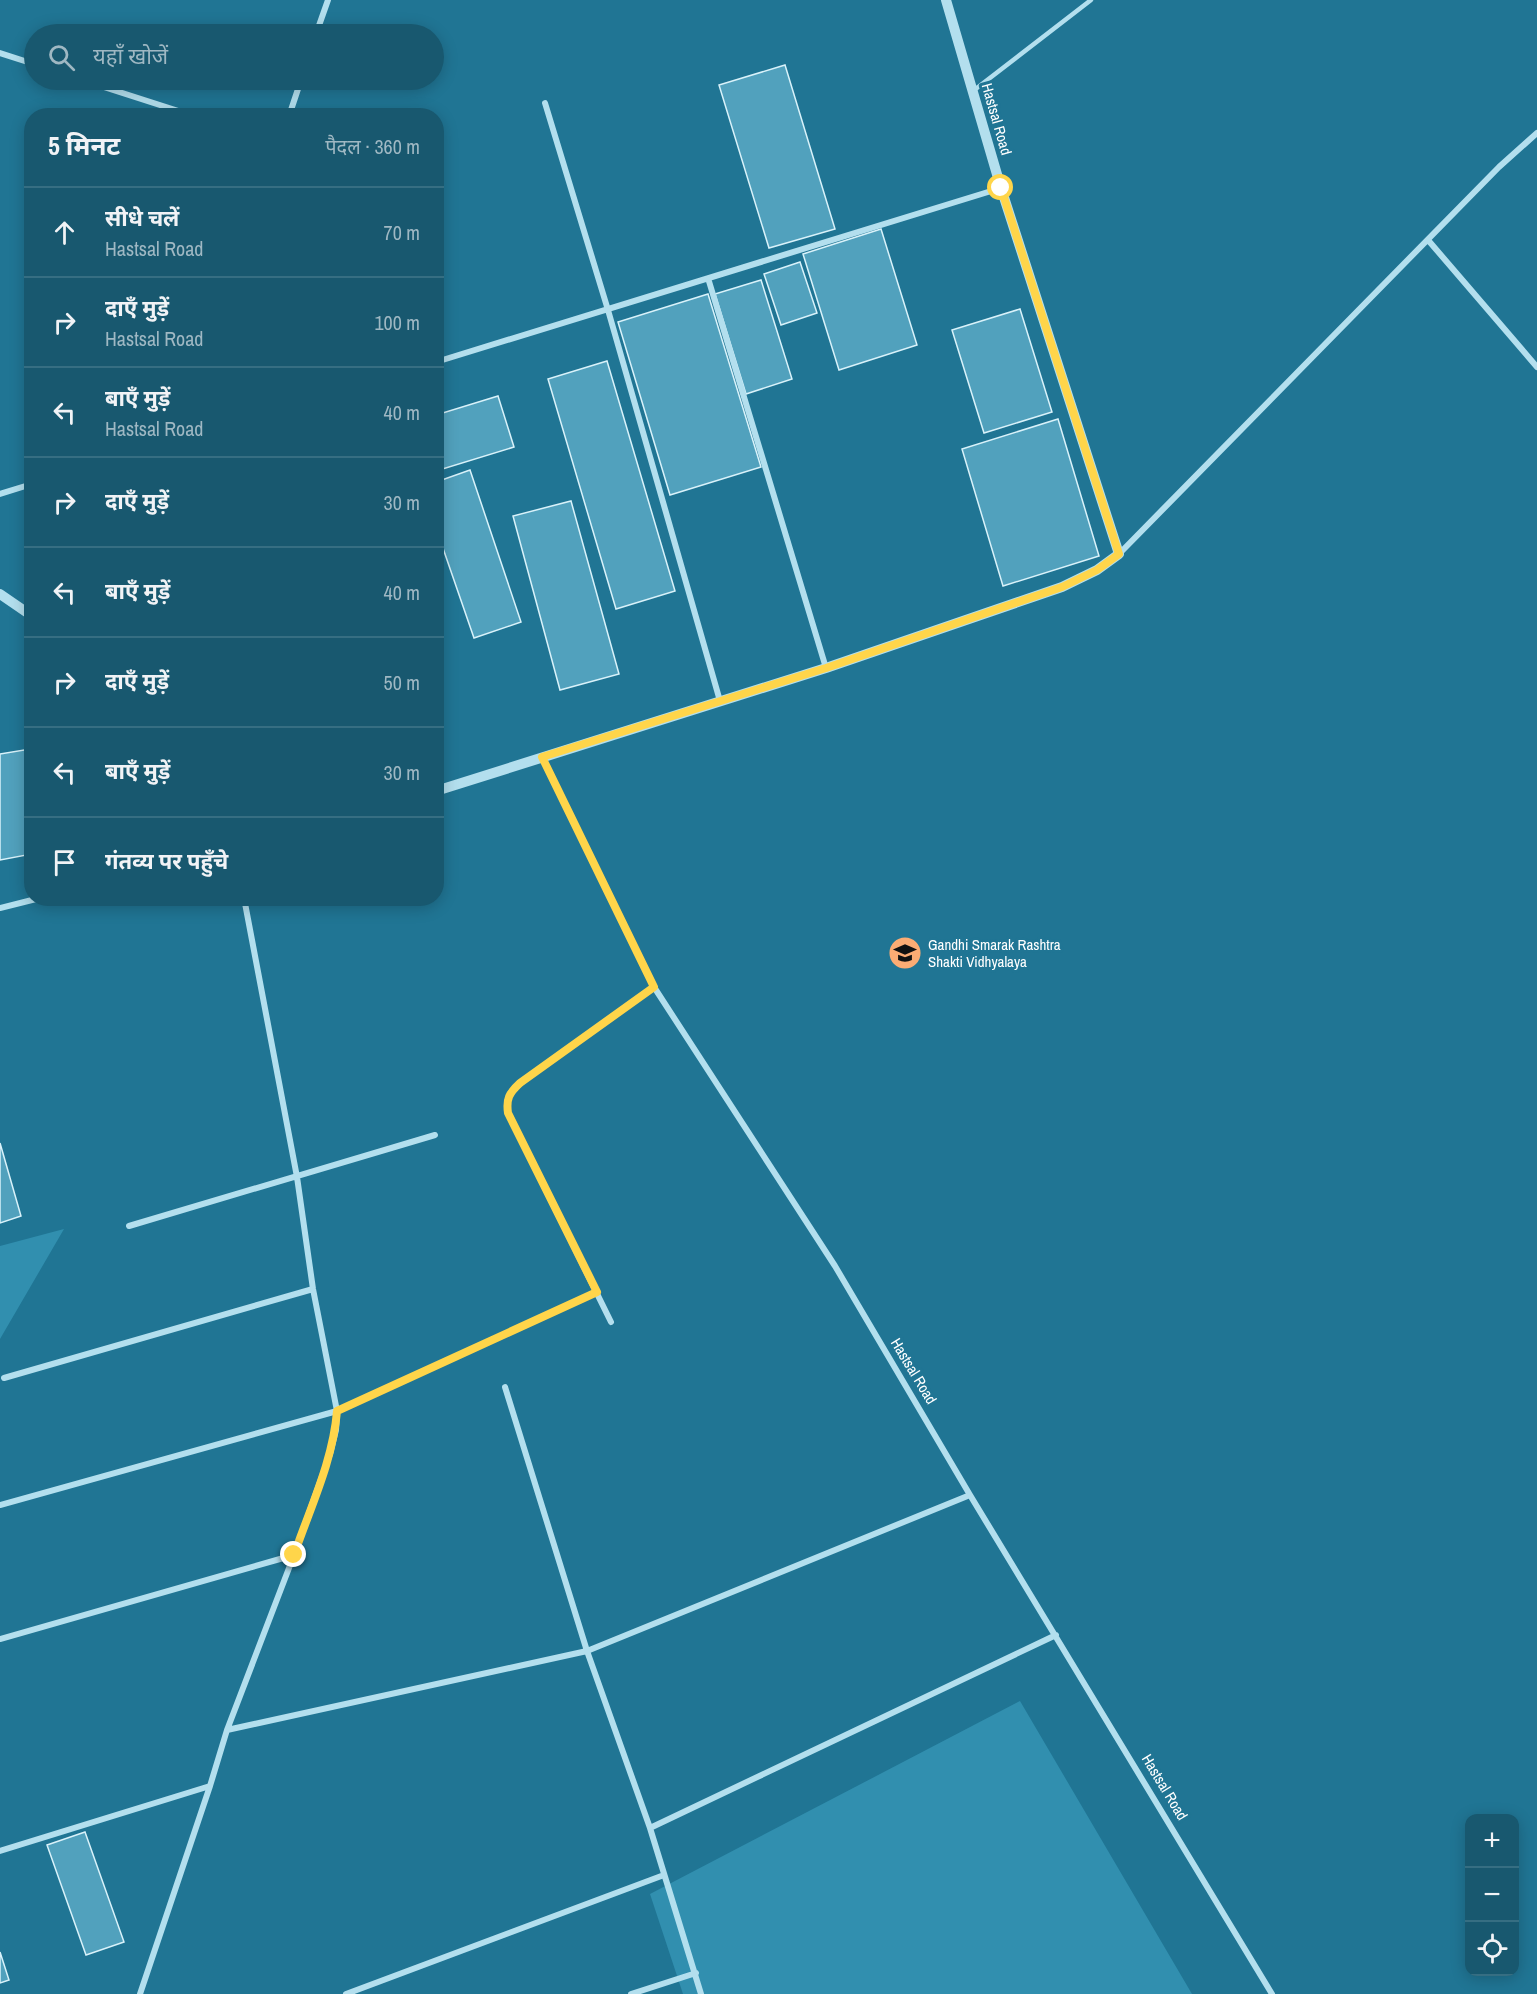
<!DOCTYPE html>
<html lang="hi">
<meta charset="utf-8">
<style>
body{margin:0;font-family:"Archivo Narrow","Noto Sans Devanagari",sans-serif;background:#215e74;color:#f1f3f6}
.controls{position:absolute;right:18px;bottom:18px;display:grid;overflow:hidden;border-radius:12px;box-shadow:0 3px 15px #0003}
.controls button{width:54px;height:54px;display:grid;place-items:center;padding:0;border:0;border-bottom:2px solid #366e82;background:#18586f;color:#f1f3f6;font:30px sans-serif}
.stop{position:absolute;width:18px;height:18px;margin:-14px;border:4px solid #ffd54a;border-radius:50%;background:#fff}
.stop.end{background:#ffd54a;border-color:#fff;box-shadow:0 2px 6px #0008}
.list{margin:0;padding:0;list-style:none}
h2{display:flex;justify-content:space-between;align-items:center;height:78px;margin:0;padding:0 24px;font-size:26px}
h2 small{font-size:20px;font-weight:400;color:#9fb8c3}
.list li{display:grid;grid-template-columns:39px 1fr auto;gap:18px;align-items:center;box-sizing:border-box;height:90px;padding:0 24px;border-top:2px solid #366e82}
.list b{display:block;font-size:22px;white-space:nowrap}
.list p{margin:0;font-size:20px;white-space:nowrap;color:#9fb8c3}
.list em{font-size:20px;font-style:normal;color:#9fb8c3}
.icon{flex:none;width:33px;height:33px;fill:none;stroke:currentColor;stroke-width:2;stroke-linecap:round;stroke-linejoin:round}
.map{position:relative;flex:none;width:1537px;height:1994px;overflow:hidden}
.search{position:absolute;background:#18586f;box-shadow:0 3px 15px #0003;left:24px;top:24px;width:420px;height:66px;display:flex;align-items:center;gap:15px;box-sizing:border-box;padding:0 21px;border-radius:33px;color:#9fb8c3;font-size:22px}
.panel{position:absolute;background:#18586f;box-shadow:0 3px 15px #0003;left:24px;top:108px;width:420px;height:798px;border-radius:24px}
.map>svg:first-child{display:block}
.green{fill:#318faf}
.building{fill:#51a1bd;stroke:#d9f2fa;stroke-width:1.5}
.lines{fill:none;stroke-linecap:round;stroke-linejoin:round}
.service{stroke:#b3dfee;stroke-width:4.5}
.minor{stroke:#b3dfee;stroke-width:6}
.tertiary{stroke:#b3dfee;stroke-width:10}
.route{stroke:#ffd54a;stroke-width:8}
.labels{text-anchor:middle;dominant-baseline:central;stroke-width:6;stroke-linejoin:round;paint-order:stroke}
.street-label{font-size:15px;fill:#fff;stroke:#207594}
.poi-label{font-size:15px;fill:#fff;stroke:#207594;text-anchor:start}
</style>
<div class="map">
<svg width="1537" height="1994" viewBox="0 0 1537 1994">
<rect width="100%" height="100%" fill="#207594"/>
<path class="green" d="M64 1229 0 1339V1246Z
M1020 1701 1192 1994H683L650 1894Z"/>
<path class="building" d="M785 65 835 229 769 248 719 85Z
M881 229 917 345 839 370 803 254Z
M800 262 817 313 781 325 764 274Z
M761 280 792 379 746 394 715 294Z
M708 294 761 467 670 495 618 322Z
M1020 309 1052 412 984 433 952 330Z
M607 361 675 591 616 609 548 379Z
M498 396 514 447 436 471V415Z
M1058 419 1099 556 1003 586 962 449Z
M470 470 521 622 474 638 436 528V482Z
M571 501 619 674 560 690 513 516Z
M30 749 32 758V854L0 860V754Z
M0 1143 21 1216 0 1223Z
M85 1832 124 1942 86 1955 47 1845Z
M0 1952 9 1980 0 1983Z"/>
<g class="lines">
<path class="service" d="M973 91 1091 0"/>
<path class="minor" d="M316 34 328 0
M0 53 34 64
M82 80 194 116
M545 103 608 310 720 701
M289 116 301 80
M1428 240 1537 367
M708 278 826 668
M436 362 1001 188
M0 494 32 484
M1119 554 1499 167 1537 133
M542 757 654 987 835 1266 970 1495 1272 1994
M0 908 40 898
M129 1226 435 1135
M611 1322 508 1113C506 1099 509 1093 520 1083L654 987
M4 1378 313 1289
M505 1387 587 1651 650 1828 701 1994
M0 1505 337 1411 597 1292
M0 1639 294 1555
M227 1730 587 1651 970 1495
M650 1828 1056 1635
M0 1851 210 1786
M140 1994 210 1786 227 1730 294 1555 330 1454 336 1430 337 1411 313 1289 297 1177 244 898
M346 1994 664 1875
M631 1994 696 1973"/>
<path class="tertiary" d="M0 594 32 616
M436 791 826 668 1062 587 1097 570 1119 554 1001 188 946 0"/>
</g>
<g class="lines">
<path class="route" d="M294 1555C310 1508 333 1461 337 1411L597 1292 508 1113C506 1099 509 1093 520 1083L654 987 542 757 826 668 1062 587 1097 570 1119 554 1001 188"/>
</g>
<defs>
<symbol id="school-disc" viewBox="-11 -11 22 22"><circle r="9.5" fill="#fbac74" stroke="#207594"/><path d="M0-5L7-2L0 1L-7-2ZM-4 1L0 2.5L4 1V4Q0 6-4 4Z" fill="#111"/></symbol>
</defs>
<g fill-rule="evenodd">
<use href="#school-disc" x="886" y="934" width="38" height="38"/>
</g>
<g class="labels">
<g class="street-label">
<text transform="translate(997 119) rotate(74)">Hastsal Road</text>
<text transform="translate(914 1371) rotate(59)">Hastsal Road</text>
<text transform="translate(1165 1787) rotate(59)">Hastsal Road</text>
</g>
<g class="poi-label">
<text x="928" y="944">Gandhi Smarak Rashtra<tspan x="928" dy="17">Shakti Vidhyalaya</tspan></text>
</g>
</g>
</svg>
<div class="controls">
<button>+</button>
<button>−</button>
<button><svg class="icon" aria-label="locate" viewBox="0 0 24 24"><circle cx="12" cy="12" r="6"/><path d="M12 2v4M12 18v4M2 12h4M18 12h4"/></svg></button>
</div>
<div class="stop" style="left:1001px;top:188px"></div>
<div class="stop end" style="left:294px;top:1555px"></div>
<div class="search"><svg class="icon" aria-label="search" viewBox="0 0 24 24"><circle cx="10" cy="10" r="6"/><path d="M15 15l6 6"/></svg>यहाँ खोजें</div>
<section class="panel">
<h2>5 मिनट<small>पैदल · 360 m</small></h2>
<ul class="list">
<li><svg class="icon" aria-label="ahead" viewBox="0 0 24 24"><path d="M12 20V5M6 11l6-6 6 6"/></svg><div><b>सीधे चलें</b><p>Hastsal Road</p></div><em>70 m</em></li>
<li><svg class="icon" aria-label="right" viewBox="0 0 24 24"><path d="M7 20v-9h11M14 6l5 5-5 5"/></svg><div><b>दाएँ मुड़ें</b><p>Hastsal Road</p></div><em>100 m</em></li>
<li><svg class="icon" aria-label="left" viewBox="0 0 24 24"><path d="M17 20v-9H6M10 6l-5 5 5 5"/></svg><div><b>बाएँ मुड़ें</b><p>Hastsal Road</p></div><em>40 m</em></li>
<li><svg class="icon" aria-label="right" viewBox="0 0 24 24"><path d="M7 20v-9h11M14 6l5 5-5 5"/></svg><div><b>दाएँ मुड़ें</b></div><em>30 m</em></li>
<li><svg class="icon" aria-label="left" viewBox="0 0 24 24"><path d="M17 20v-9H6M10 6l-5 5 5 5"/></svg><div><b>बाएँ मुड़ें</b></div><em>40 m</em></li>
<li><svg class="icon" aria-label="right" viewBox="0 0 24 24"><path d="M7 20v-9h11M14 6l5 5-5 5"/></svg><div><b>दाएँ मुड़ें</b></div><em>50 m</em></li>
<li><svg class="icon" aria-label="left" viewBox="0 0 24 24"><path d="M17 20v-9H6M10 6l-5 5 5 5"/></svg><div><b>बाएँ मुड़ें</b></div><em>30 m</em></li>
<li><svg class="icon" aria-label="arrive" viewBox="0 0 24 24"><path d="M6 21V4h12l-3 4 3 4H6"/></svg><div><b>गंतव्य पर पहुँचे</b></div></li>
</ul>
</section>
</div>
